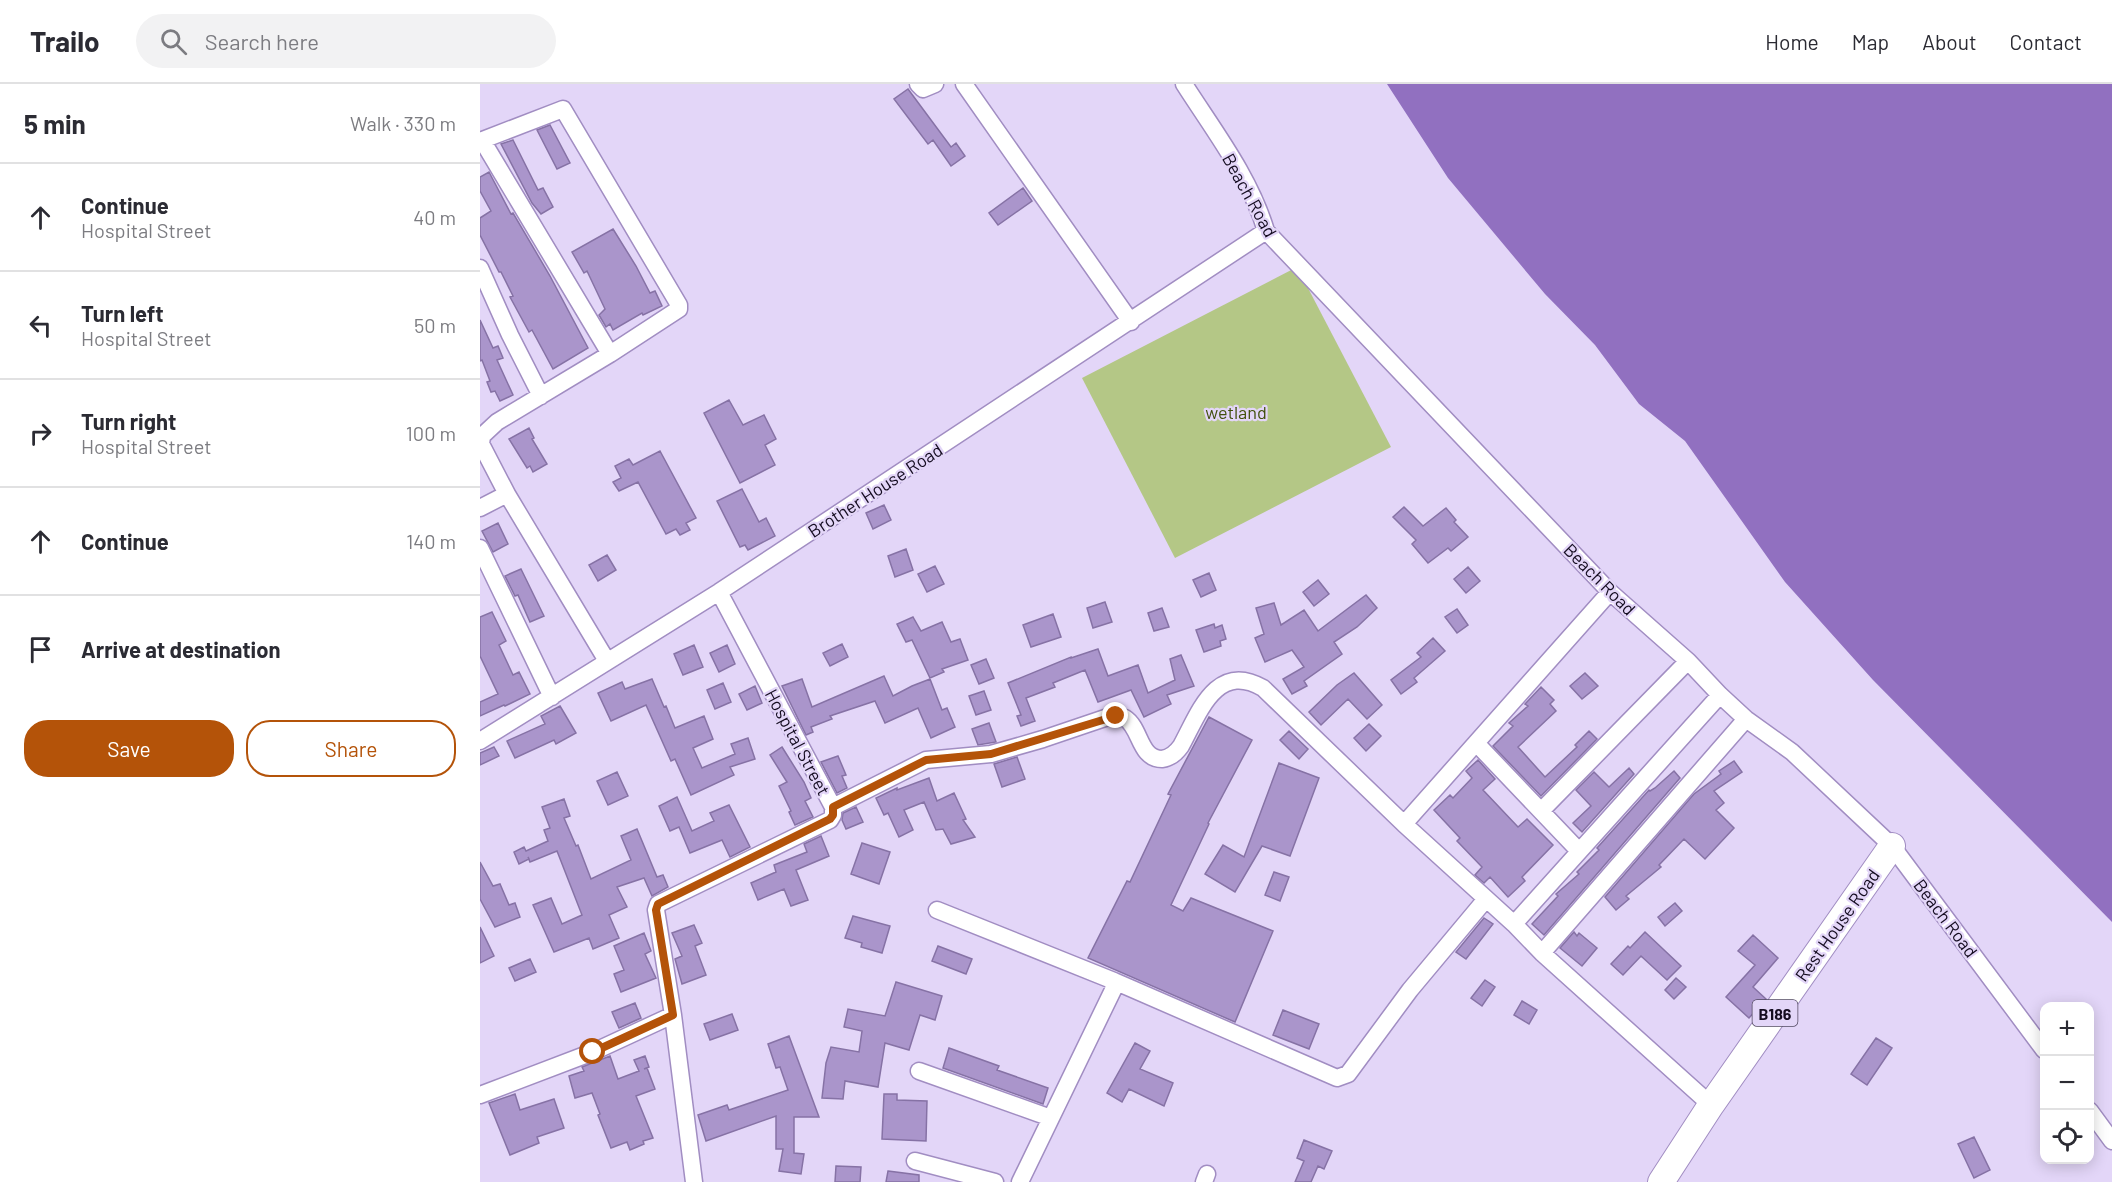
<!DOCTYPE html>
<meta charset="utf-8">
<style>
body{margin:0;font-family:Barlow,sans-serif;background:#f2f2f3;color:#2b2b33}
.controls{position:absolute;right:18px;bottom:18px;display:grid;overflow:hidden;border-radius:12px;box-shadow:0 3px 15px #0003}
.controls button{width:54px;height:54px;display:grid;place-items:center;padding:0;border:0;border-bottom:2px solid #e1e1e2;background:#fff;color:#2b2b33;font:30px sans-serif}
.stop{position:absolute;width:18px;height:18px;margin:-14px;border:4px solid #b45309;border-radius:50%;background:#fff}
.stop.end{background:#b45309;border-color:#fff;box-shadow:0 2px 6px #0008}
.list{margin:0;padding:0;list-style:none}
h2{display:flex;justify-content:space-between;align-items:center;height:78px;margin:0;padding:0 24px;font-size:26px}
h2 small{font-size:20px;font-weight:400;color:#7c7c81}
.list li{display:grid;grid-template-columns:39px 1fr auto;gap:18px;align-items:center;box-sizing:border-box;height:108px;padding:0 24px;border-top:2px solid #e1e1e2}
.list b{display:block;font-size:22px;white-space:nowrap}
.list p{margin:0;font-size:20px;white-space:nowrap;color:#7c7c81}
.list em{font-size:20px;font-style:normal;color:#7c7c81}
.actions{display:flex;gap:12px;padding:18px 24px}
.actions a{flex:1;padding:14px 0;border:2px solid #b45309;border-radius:24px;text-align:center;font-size:21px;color:#b45309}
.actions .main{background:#b45309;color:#fff}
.icon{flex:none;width:33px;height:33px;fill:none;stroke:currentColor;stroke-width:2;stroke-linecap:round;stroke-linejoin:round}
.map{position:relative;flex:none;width:1632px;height:1098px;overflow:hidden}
header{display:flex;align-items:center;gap:36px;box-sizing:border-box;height:84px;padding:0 30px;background:#fff;border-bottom:2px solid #e1e1e2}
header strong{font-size:28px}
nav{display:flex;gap:33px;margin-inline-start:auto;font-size:21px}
.search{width:420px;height:54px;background:#f2f2f3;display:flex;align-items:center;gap:15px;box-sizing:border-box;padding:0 21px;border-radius:33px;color:#7c7c81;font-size:22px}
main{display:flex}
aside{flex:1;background:#fff}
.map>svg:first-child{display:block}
.green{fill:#b4c786}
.water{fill:#9170c0}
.building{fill:#aa95cb;stroke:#8672a5;stroke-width:1.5}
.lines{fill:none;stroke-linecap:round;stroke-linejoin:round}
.minor-casing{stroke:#a18dc2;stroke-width:19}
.primary-casing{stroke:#a18dc2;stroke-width:28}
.minor{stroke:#fff;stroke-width:16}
.primary{stroke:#fff;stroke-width:26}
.route{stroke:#b45309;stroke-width:8}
.labels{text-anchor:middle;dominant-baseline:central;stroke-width:4.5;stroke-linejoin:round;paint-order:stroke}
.shield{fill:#e3d6f8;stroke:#524961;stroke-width:1.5}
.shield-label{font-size:16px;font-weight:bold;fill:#140c20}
.street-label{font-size:18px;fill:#140c20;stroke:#e3d6f8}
.park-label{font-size:18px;fill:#41500c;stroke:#e3d6f8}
</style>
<header>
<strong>Trailo</strong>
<div class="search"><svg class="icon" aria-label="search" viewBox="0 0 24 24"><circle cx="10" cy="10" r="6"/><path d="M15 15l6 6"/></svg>Search here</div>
<nav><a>Home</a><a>Map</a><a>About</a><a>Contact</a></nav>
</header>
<main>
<aside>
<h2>5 min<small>Walk · 330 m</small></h2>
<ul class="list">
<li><svg class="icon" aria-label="ahead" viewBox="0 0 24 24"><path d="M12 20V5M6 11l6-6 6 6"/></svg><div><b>Continue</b><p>Hospital Street</p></div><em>40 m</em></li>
<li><svg class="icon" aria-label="left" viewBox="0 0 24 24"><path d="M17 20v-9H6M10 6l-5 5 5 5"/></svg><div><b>Turn left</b><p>Hospital Street</p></div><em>50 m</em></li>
<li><svg class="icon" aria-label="right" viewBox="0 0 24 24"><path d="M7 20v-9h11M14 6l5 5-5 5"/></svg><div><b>Turn right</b><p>Hospital Street</p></div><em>100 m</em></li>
<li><svg class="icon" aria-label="ahead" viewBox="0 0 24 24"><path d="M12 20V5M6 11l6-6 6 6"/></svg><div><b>Continue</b></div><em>140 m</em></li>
<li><svg class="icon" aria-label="arrive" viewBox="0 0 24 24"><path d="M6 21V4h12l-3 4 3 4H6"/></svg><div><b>Arrive at destination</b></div></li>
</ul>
<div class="actions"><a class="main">Save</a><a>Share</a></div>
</aside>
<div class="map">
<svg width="1632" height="1098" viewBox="0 0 1632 1098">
<rect width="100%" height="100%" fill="#e3d6f8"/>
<path class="green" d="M817 183 911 363 695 474 602 294Z"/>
<path class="water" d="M907 0H1632V838L1393 596 1305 498 1205 357 1159 320 1115 261 1065 210 968 94Z"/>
<path class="building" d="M428 5 471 63 476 59 485 72 471 82 453 56 448 60 414 15Z
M70 41 90 79 77 85 57 46Z
M33 56 58 106 63 104 73 123 61 130 52 119 21 60Z
M9 88 31 130 33 129 70 192 108 264 73 285 52 246 49 248 30 213 33 212 21 188H19L0 151V134L11 127 0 107V93Z
M543 104 552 117 518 141 509 129Z
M133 145 156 182 170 209 175 207 182 222 163 231 162 229 133 246 130 240 126 243 119 231 125 225 107 187 104 189 92 168Z
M0 236 13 264 18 262 23 274 17 276 33 311 20 317 15 307 11 308 7 298 10 297 2 276 0 277Z
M249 316 263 341 284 331 296 355 285 361 295 381 260 399 224 329Z
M49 344 54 354 52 355 67 380 53 388 50 382 47 384 29 355Z
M180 367 216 434 206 439 210 446 200 451 196 445 186 450 158 398 139 407 133 398 141 394 135 382 149 375 153 381Z
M262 405 279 438 286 434 295 452 268 466 265 461 260 463 237 417Z
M404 421 411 436 393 445 386 429Z
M924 423 943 442 966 424 976 436 974 438 988 453 971 467 968 464 948 479 932 460 936 456 913 433Z
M18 439 28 460 13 468 2 447Z
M426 465 433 486 415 493 408 472Z
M127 471 136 486 118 497 109 481Z
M455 482 464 500 447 508 438 490Z
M988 483 1000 497 986 509 974 495Z
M41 485 64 532 50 538 38 511 35 512 25 492Z
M729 489 736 506 721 513 713 496Z
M838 496 849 510 834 522 823 508Z
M886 511 897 524 877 543 854 558 862 570 824 597 827 602 812 610 803 595 824 583 812 566 785 578 775 554 784 550 776 524 794 519 801 541 824 526 838 547Z
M625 518 632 538 613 544 607 524Z
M682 524 689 543 674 547 668 529Z
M977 525 988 541 977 549 965 533Z
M12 528 26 557 19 561 33 591 39 588 50 610 25 622 24 621 0 632V618L18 610 0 572V533Z
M573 530 581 553 551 563 543 541Z
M433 533 441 547 462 538 471 558 480 555 488 576 462 585 464 588 450 594 432 556 426 558 417 540Z
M734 540 735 544 742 541 746 555 740 557 741 562 724 568 716 546Z
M953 554 965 567 934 594 937 598 921 610 911 596 941 573 937 569Z
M362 560 368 573 350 582 343 569Z
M214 561 223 583 203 591 194 570Z
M247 561 255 580 239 588 230 569Z
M618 565 628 592 658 581 668 609 695 596 690 575 701 571 714 602 687 611 691 620 664 633 651 606 618 618 605 586 573 599 575 603 546 614 555 637 541 642 537 632 541 631 528 599 591 573V574Z
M506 575 514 594 499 600 491 581Z
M874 589 902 621 887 635 868 615 841 641 829 628 857 601Z
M1105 589 1118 602 1102 615 1090 602Z
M404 592 413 612 432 602 450 595 462 626 467 624 475 643 451 654 438 624 405 639 395 617 350 632 352 635 331 643 333 648 326 651 302 602 322 595 332 623Z
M172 595 184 623 186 622 195 644 224 632 233 655 213 664 222 684 255 670 251 660 268 654 275 675 250 683 254 691 211 711 195 675 191 677 166 621 131 637 118 609 142 598 145 605Z
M243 599 251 618 235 625 227 606Z
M275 602 282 619 267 626 259 610Z
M1061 603 1074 616 1070 620 1076 627 1038 663 1065 693 1097 663 1095 661 1109 647 1117 655 1061 712 1013 662 1033 642 1029 639 1048 622 1045 620Z
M504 607 511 626 496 631 489 612Z
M80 622 96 649 76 660 74 656 35 674 27 657 65 640 61 632Z
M729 633 772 656 728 739 729 740 691 821 703 827 711 814 793 847 755 938 608 874 647 797 650 798 691 711 688 710Z
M509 639 516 658 498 661 492 645Z
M889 640 901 652 886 667 874 654Z
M809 647 828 665 819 675 800 656Z
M14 663 19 672 0 681V669Z
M302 663 324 698 331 714 325 717 333 733 315 741 309 728 311 727 299 702 307 698 290 671Z
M358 672 366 691 362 692 367 704 357 709 341 678Z
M537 673 545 695 522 703 514 680Z
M998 676 1015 695 1003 706 1038 743 1047 735 1073 761 1042 793 1045 797 1028 813 1010 793 1004 799 995 791 1002 783 977 757 980 754 954 726 970 711 973 714 992 694 986 687Z
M1254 677 1262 688 1234 707 1244 719 1236 726 1254 744 1225 775 1204 755 1179 781 1181 783 1146 812 1149 815 1136 826 1125 813 1214 710 1241 690 1239 687Z
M799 679 839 694 810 772 782 762 755 808 725 790 743 761 764 773Z
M1149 684 1154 690 1102 748 1093 739 1111 722 1096 706 1114 688 1129 703Z
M1194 687 1200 694 1064 851 1052 840 1078 812 1076 810 1099 790 1097 788 1119 766 1117 764 1169 706 1170 707 1175 704Z
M137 688 148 712 128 721 117 697Z
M449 694 457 717 474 709 486 735 483 736 495 753 471 760 463 745 456 746 444 718 424 726 433 746 419 753 408 729 404 731 396 714 417 704V706Z
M197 713 212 747 234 737 230 729 249 721 270 763 250 773 242 756 210 769 199 743 190 747 179 722Z
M84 715 90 732 84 734 96 762 98 761 111 795 151 776 141 752 157 745 177 793 183 791 188 803 172 812 164 794 137 803 147 823 129 831 139 854 113 865 109 854 74 868 53 821 71 814 82 840 102 831 77 767 50 778 48 773 49 775 39 780 34 768 44 763 46 767 68 757 64 746 70 744 62 723Z
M376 723 383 738 366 745 362 736 363 729Z
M341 752 349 772 316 786 328 816 311 822 304 805 278 816 271 799 296 788 294 781 327 768 324 760Z
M382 759 410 768 399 800 371 790Z
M0 778 13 802 20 800 29 821 35 819 40 833 15 843 0 815Z
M794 788 809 793 800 817 785 811Z
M1195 819 1202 827 1185 842 1178 833Z
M373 832 410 842 402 869 381 863 382 859 365 854Z
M1004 834 1013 840 986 875 976 868Z
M214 841 222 859 215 862 226 891 202 900 195 875 202 872 192 849Z
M0 843 14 872 0 879Z
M1094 848 1097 852 1099 849 1117 864 1102 882 1080 864Z
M1165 848 1201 882 1187 896 1161 872 1143 891 1131 880 1148 862 1150 864Z
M164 849 171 867 165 870 176 894 141 908 134 890 144 886 134 862Z
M1273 851 1298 874 1273 903 1286 915 1269 934 1246 913 1275 881 1258 867Z
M458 862 492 875 486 890 452 877Z
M50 875 56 888 35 897 29 884Z
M1196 894 1206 903 1194 915 1185 906Z
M1005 896 1015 903 1002 922 991 914Z
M416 898 462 912 455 936 440 931 429 966 405 959 398 1003 365 997 363 1015 342 1014 346 979 351 963 379 968 382 947 364 943 368 925 405 932Z
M1042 917 1057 926 1049 940 1034 931Z
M155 919 161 934 139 944 132 928Z
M803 926 839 940 829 965 793 951Z
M252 930 258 946 230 956 224 940Z
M309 952 339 1033H314V1069L324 1070 321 1090 299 1087 303 1065H296V1032L226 1057 218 1031 247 1021 249 1026 308 1006 300 983 296 984 288 960Z
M1396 954 1412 964 1387 1001 1371 990Z
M655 959 670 967 660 985 693 999 684 1022 649 1005 642 1018 627 1009Z
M469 964 519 982 517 986 568 1004 563 1020 463 984Z
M130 972 138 995 159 987 154 976 165 972 169 983 164 985 167 984 175 1005 156 1012 173 1054 163 1057 164 1060 150 1066 147 1058 131 1064 118 1031 120 1030 112 1009 95 1014 89 992 104 987 102 983Z
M35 1010 40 1026 74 1015 84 1044 57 1053 59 1059 30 1071 9 1019Z
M404 1010H417V1016L447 1017 446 1057 402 1055Z
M1494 1053 1510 1086 1494 1094 1478 1060Z
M824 1056 852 1067 844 1085 838 1082 831 1098H815L824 1077 817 1074Z
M356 1082 381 1083 380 1098H355Z
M408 1087 439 1091V1098H406Z"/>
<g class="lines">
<defs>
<path id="minor" d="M438 0 443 5 455 0
M484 0 651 238
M704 0C734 47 770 93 786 147L1130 508 1208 577 1240 611 1266 635 1312 668 1412 762 1564 966
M2 56 130 270
M0 57 83 25 199 221V225L130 270 17 338 2 352 1 360 27 410 127 577
M0 184 30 251 61 312
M0 424 27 410
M0 464 72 613
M1130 508 924 740 1034 840 1062 869 1231 1021
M0 657 239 508 786 147
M997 660 1099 767
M353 723 446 676 511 670 563 655 628 633 645 634C661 644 659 675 682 675 691 674 696 669 701 662 719 629 736 577 783 604L924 740
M1062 726 1208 577
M457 826 634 897 633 906 540 1098
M1034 840 1240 611
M1062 869 1266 635
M634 897 857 994 868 990 930 906 1006 815
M193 931 214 1098
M439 987 571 1034
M0 1011 113 968 193 931 176 826 178 820 350 736 353 731V723L239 508
M1610 1027 1632 1057
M435 1077 515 1098
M724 1098 727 1090"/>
<path id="primary" d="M1181 1098 1231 1021 1412 762"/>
</defs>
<use href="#minor" class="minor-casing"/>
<use href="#primary" class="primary-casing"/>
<use href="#minor" class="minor"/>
<use href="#primary" class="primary"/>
</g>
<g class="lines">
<path class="route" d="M113 968 193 931 176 826 178 820 350 735 353 731V723L446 676 511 670 636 632"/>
</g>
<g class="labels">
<rect class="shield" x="1272.5" y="916" width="45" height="26" rx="4.5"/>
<g class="shield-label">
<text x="1295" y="929">B186</text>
</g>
<g class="street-label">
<text transform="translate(770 111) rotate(61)">Beach Road</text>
<text transform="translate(395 406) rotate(-33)">Brother House Road</text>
<text transform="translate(1120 495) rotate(45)">Beach Road</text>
<text transform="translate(318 658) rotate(62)">Hospital Street</text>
<text transform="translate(1466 834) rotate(53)">Beach Road</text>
<text transform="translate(1357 841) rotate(-55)">Rest House Road</text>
</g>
<g class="park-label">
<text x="756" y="328">wetland</text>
</g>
</g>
</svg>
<div class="controls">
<button>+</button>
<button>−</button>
<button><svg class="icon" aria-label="locate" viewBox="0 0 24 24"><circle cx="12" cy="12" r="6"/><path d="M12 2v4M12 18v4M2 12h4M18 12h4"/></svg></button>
</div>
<div class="stop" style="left:113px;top:968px"></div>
<div class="stop end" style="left:636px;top:632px"></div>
</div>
</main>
